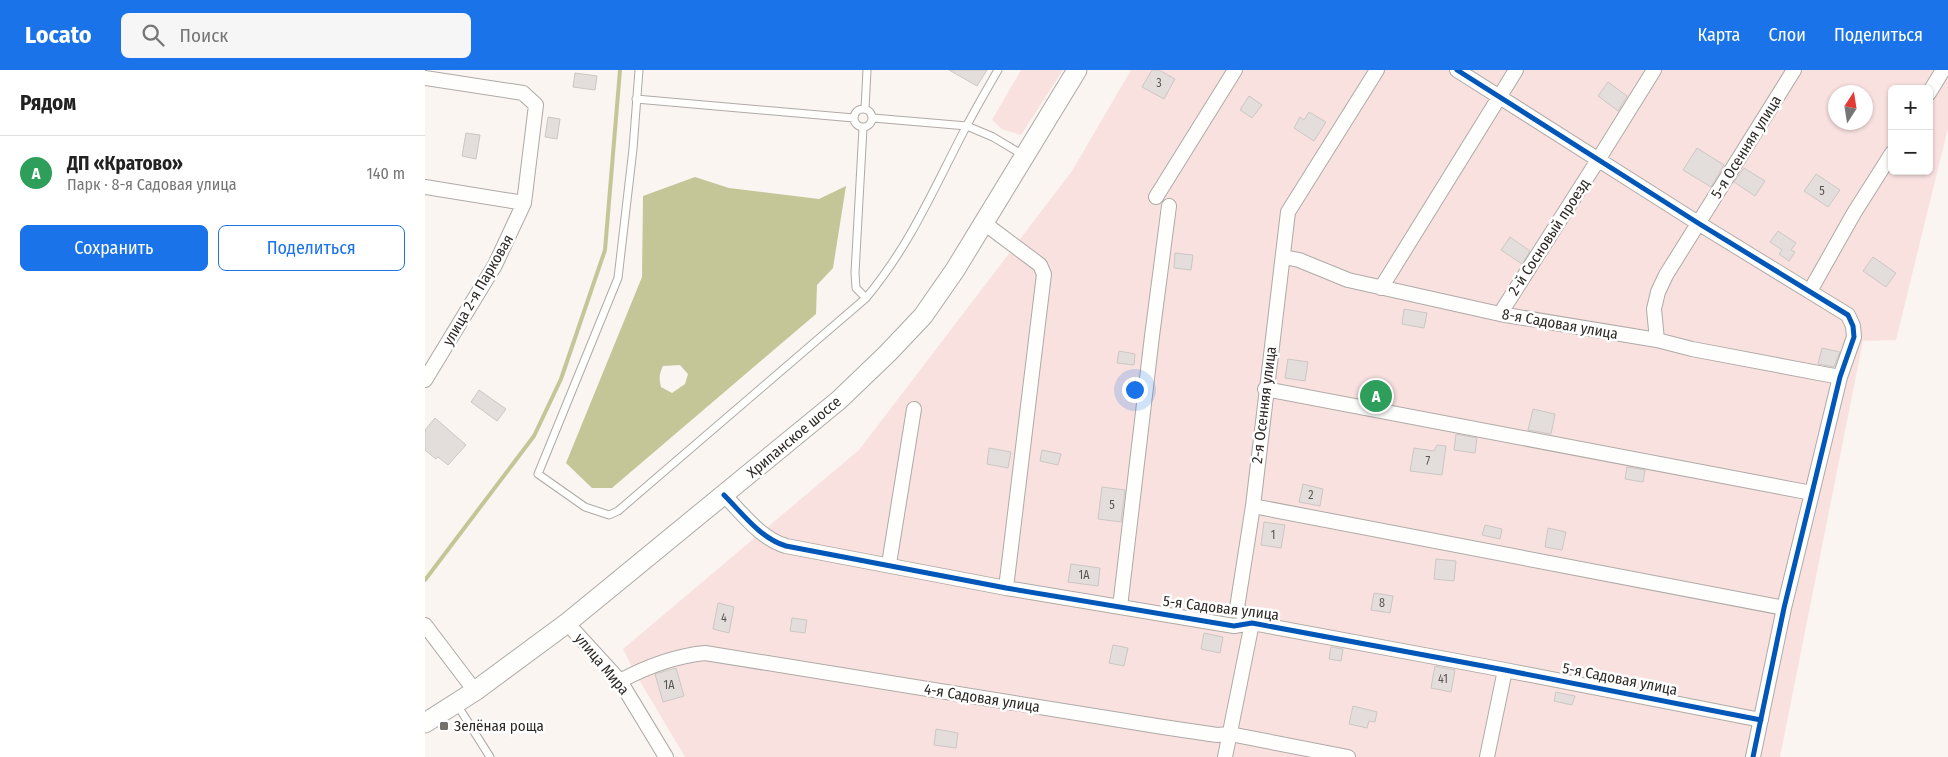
<!DOCTYPE html>
<html lang="ru">
<meta charset="utf-8">
<style>
body{margin:0;font-family:"Fira Sans Condensed",sans-serif;background:#f6f6f6;color:#222}
.controls{position:absolute;right:15px;top:15px;display:grid;overflow:hidden;border-radius:8px;box-shadow:0 1px 4px #0004}
.controls button{width:45px;height:45px;display:grid;place-items:center;padding:0;border:0;border-bottom:1px solid #e0e0e0;background:#fff;color:#222;font:25px sans-serif}
.compass{position:absolute;left:1403px;top:15px;width:45px;height:45px;border-radius:50%;background:#fff;box-shadow:0 1px 4px #0004;rotate:12deg}
.you{position:absolute;left:709px;top:319px;width:18px;height:18px;margin:-12px;border:4px solid #fff;border-radius:50%;background:#1a73e8;box-shadow:0 0 0 8px #1a73e833}
.badge{display:grid;place-items:center;width:32px;height:32px;border-radius:50%;background:#1a73e8;color:#fff;font-size:16px;font-weight:700}
.pin{position:absolute;translate:-50% -50%;border:2px solid #fff;box-shadow:0 1px 5px #0006}
.list{margin:0;padding:0;list-style:none}
h2{display:flex;justify-content:space-between;align-items:center;height:65px;margin:0;padding:0 20px;font-size:21px}
h2 small{font-size:16px;font-weight:400;color:#767676}
.list li{display:grid;grid-template-columns:32px 1fr auto;gap:15px;align-items:center;box-sizing:border-box;height:75px;padding:0 20px;border-top:1px solid #e0e0e0}
.list b{display:block;font-size:19px;white-space:nowrap}
.list p{margin:0;font-size:16px;white-space:nowrap;color:#767676}
.list em{font-size:16px;font-style:normal;color:#767676}
.actions{display:flex;gap:10px;padding:15px 20px}
.actions a{flex:1;padding:11px 0;border:1px solid #1a73e8;border-radius:8px;text-align:center;font-size:18px;color:#1a73e8}
.actions .main{background:#1a73e8;color:#fff}
.icon{flex:none;width:28px;height:28px;fill:none;stroke:currentColor;stroke-width:2;stroke-linecap:round;stroke-linejoin:round}
.map{position:relative;flex:none;width:1523px;height:687px;overflow:hidden}
header{display:flex;align-items:center;gap:30px;box-sizing:border-box;height:70px;padding:0 25px;background:#1a73e8;color:#fff}
header strong{font-size:24px}
nav{display:flex;gap:28px;margin-inline-start:auto;font-size:18px}
.search{width:350px;height:45px;background:#f6f6f6;display:flex;align-items:center;gap:12px;box-sizing:border-box;padding:0 18px;border-radius:8px;color:#767676;font-size:19px}
main{display:flex}
aside{flex:1;background:#fff}
.map>svg:first-child{display:block}
.green{fill:#f9e1e0;fill-rule:evenodd}
.water{fill:#c5c698;fill-rule:evenodd}
.lines{fill:none;stroke-linecap:round;stroke-linejoin:round}
.stream{stroke:#c5c698;stroke-width:4}
.building{fill:#e3dedb;stroke:#ccc7c3}
.service-casing{stroke:#aeaaa6;stroke-width:9}
.minor-casing{stroke:#aeaaa6;stroke-width:16}
.secondary-casing{stroke:#aeaaa6;stroke-width:21}
.service{stroke:#fefefd;stroke-width:7}
.minor{stroke:#fefefd;stroke-width:14}
.secondary{stroke:#fefefd;stroke-width:19}
.cycleway-casing{stroke:#fff;stroke-width:8}
.cycleway{stroke:#0057b8;stroke-width:5}
.poi-dot{fill:#75706c;stroke:#fff;stroke-width:2}
.labels{text-anchor:middle;dominant-baseline:central;stroke-width:5;stroke-linejoin:round;paint-order:stroke}
.number-label{font-size:12px;fill:#5a5652}
.street-label{font-size:15px;fill:#2d2925;stroke:#fff}
.poi-label{font-size:15px;fill:#2d2925;stroke:#fff;text-anchor:start}
</style>
<header>
<strong>Locato</strong>
<div class="search"><svg class="icon" aria-label="search" viewBox="0 0 24 24"><circle cx="10" cy="10" r="6"/><path d="M15 15l6 6"/></svg>Поиск</div>
<nav><a>Карта</a><a>Слои</a><a>Поделиться</a></nav>
</header>
<main>
<aside>
<h2>Рядом<small></small></h2>
<ul class="list">
<li><span class="badge" style="background:#2e9e5b">A</span><div><b>ДП «Кратово»</b><p>Парк · 8-я Садовая улица</p></div><em>140 m</em></li>
</ul>
<div class="actions"><a class="main">Сохранить</a><a>Поделиться</a></div>
</aside>
<div class="map">
<svg width="1523" height="687" viewBox="0 0 1523 687">
<rect width="100%" height="100%" fill="#faf5f0"/>
<path class="green" d="M596 0H638L596 65 577 59 567 50Z
M706 0H1523V58L1471 270 1438 271 1355 687H260L210 603 198 579 434 380 647 101ZM1467 19H1504V101H1467ZM1410 22H1440V52H1410Z"/>
<path class="water" d="M270 107 304 118 394 129 421 116 408 198 392 215 391 244 187 418H167L141 393 217 207 218 126ZM255 295 263 304 260 314 247 323 236 317C234 308 234 304 238 296Z"/>
<g class="lines">
<path class="stream" d="M0 510 109 366 136 309 180 180 195 0"/>
</g>
<path class="building" d="M524 0H562L552 16Z
M727 0H734L750 9 739 29 717 17Z
M150 3 172 6 170 20 148 17Z
M1183 12 1202 26 1193 41 1173 26Z
M824 26 837 35 827 48 815 40Z
M884 42 901 52 889 71 869 58 875 47 879 50Z
M123 47 135 49 132 69 120 67Z
M41 63 55 65 51 89 37 86Z
M1272 78 1299 95 1286 117 1258 100Z
M1319 98 1340 111 1330 126 1309 112Z
M1391 104 1415 120 1403 137 1379 121Z
M1353 161 1371 173 1366 180 1370 182 1364 191 1354 184 1357 180 1345 172Z
M1085 167 1105 181 1097 194 1076 180Z
M750 183 768 185 766 200 749 198Z
M1448 187 1471 203 1461 217 1438 201Z
M979 239 1002 243 999 258 977 254Z
M1397 278 1415 282 1409 297 1393 294Z
M694 281 710 284 709 295 692 293Z
M863 289 883 292 880 311 860 308Z
M54 320 81 339 72 351 46 332Z
M1108 339 1130 344 1126 364 1103 360Z
M10 348 41 375 23 395 13 387 11 389 0 380V360Z
M1031 364 1052 368 1050 383 1029 380Z
M1012 375 1021 376 1017 405 985 401 989 378 1009 381Z
M564 378 586 382 583 398 562 394Z
M617 380 636 384 633 395 615 391Z
M1202 397 1220 400 1218 412 1200 409Z
M878 414 898 419 895 436 874 432Z
M677 417 700 420 696 452 673 449Z
M839 452 860 455 856 478 836 475Z
M1060 455 1077 459 1075 469 1057 465Z
M1123 458 1141 462 1137 480 1120 477Z
M1011 489 1031 491 1029 511 1009 509Z
M646 494 675 498 673 516 643 512Z
M949 523 968 526 965 543 946 540Z
M293 533 309 537 304 563 288 559Z
M367 548 382 550 380 563 365 561Z
M779 563 798 567 795 583 776 579Z
M688 575 703 578 699 596 684 593Z
M906 577 918 579 916 591 904 589Z
M1010 596 1030 600 1026 622 1006 618Z
M251 598 259 626 238 632 230 604Z
M1131 622 1150 626 1147 635 1129 631Z
M928 636 952 642 950 652 944 651 942 658 924 654Z
M511 659 533 663 531 678 509 675Z"/>
<g class="lines">
<defs>
<path id="service" d="M214 0 208 79 193 208 113 404 160 437 184 445 193 441 441 228C486 174 509 118 541 57 551 38 562 19 573 0
M211 29 429 48
M429 48a9 9 0 1 1 18 0a9 9 0 1 1-18 0Z
M440 39 442 0
M448 48 542 56 568 67 598 85
M438 58 430 203 431 218 441 228
M31 633 65 687"/>
<path id="minor" d="M1032 0 1273 153 1423 245 1428 256 1429 267 1415 307 1387 423 1359 538 1328 687
M0 8 98 23 111 35 99 133 70 195 0 310
M1504 23 1518 0
M0 117 99 133
M731 127 810 0
M559 153 615 195 619 204 581 518
M859 187 874 190 923 210 1075 244 1232 270 1267 279 1415 307
M956 218 1091 0
M1385 221 1429 143 1467 83
M1075 244 1173 90 1229 0
M1232 270 1229 239 1233 222 1241 205 1369 0
M840 319 1387 423
M299 425C318 444 335 468 361 476L581 518 809 556 827 553 1080 600 1336 650
M828 436 1359 538
M464 494 489 339
M695 537 727 266 744 136
M142 553 195 611 241 687
M0 555 50 621
M195 611C221 597 250 586 280 583L738 657 792 665 805 664 923 687
M800 687 827 553 812 538 828 436 863 142 952 0
M1062 687 1080 600"/>
<path id="secondary" d="M0 653 50 621 142 553 414 330 463 283 498 246 530 200 652 0"/>
</defs>
<use href="#service" class="service-casing"/>
<use href="#minor" class="minor-casing"/>
<use href="#secondary" class="secondary-casing"/>
<use href="#service" class="service"/>
<use href="#minor" class="minor"/>
<use href="#secondary" class="secondary"/>
<defs>
<path id="cycleway" d="M1032 0 1273 153 1423 245 1428 256 1429 267 1415 307 1387 423 1359 538 1328 687
M299 425C318 444 335 468 361 476L581 518 809 556 827 553 1080 600 1336 650"/>
</defs>
<use href="#cycleway" class="cycleway-casing"/>
<use href="#cycleway" class="cycleway"/>
</g>
<rect class="poi-dot" x="14" y="651" width="10" height="10" rx="2.5"/>
<g class="labels">
<g class="number-label">
<text x="734" y="13">3</text>
<text x="1397" y="121">5</text>
<text x="1003" y="391">7</text>
<text x="886" y="425">2</text>
<text x="687" y="435">5</text>
<text x="848" y="465">1</text>
<text x="659" y="505">1А</text>
<text x="957" y="533">8</text>
<text x="299" y="548">4</text>
<text x="1018" y="609">41</text>
<text x="244" y="615">1А</text>
</g>
<g class="street-label">
<text transform="translate(1321 77) rotate(-58)">5-я Осенняя улица</text>
<text transform="translate(1124 167) rotate(-57)">2-й Сосновый проезд</text>
<text transform="translate(53 220) rotate(-60)">улица 2-я Парковая</text>
<text transform="translate(1135 254) rotate(10)">8-я Садовая улица</text>
<text transform="translate(839 335) rotate(-83)">2-я Осенняя улица</text>
<text transform="translate(369 367) rotate(-40)">Хрипанское шоссе</text>
<text transform="translate(796 538) rotate(7)">5-я Садовая улица</text>
<text transform="translate(177 594) rotate(50)">улица Мира</text>
<text transform="translate(1195 609) rotate(11)">5-я Садовая улица</text>
<text transform="translate(557 628) rotate(9)">4-я Садовая улица</text>
</g>
<g class="poi-label">
<text x="29" y="656">Зелёная роща</text>
</g>
</g>
</svg>
<div class="controls">
<button>+</button>
<button>−</button>
</div>
<svg class="compass" viewBox="-18 -18 36 36"><path d="M0-13l5 13h-10z" fill="#e53935"/><path d="M0 13l5-13h-10z" fill="#767676"/></svg>
<div class="you"></div>
<div class="pin badge" style="left:951px;top:326px;background:#2e9e5b">A</div>
</div>
</main>
